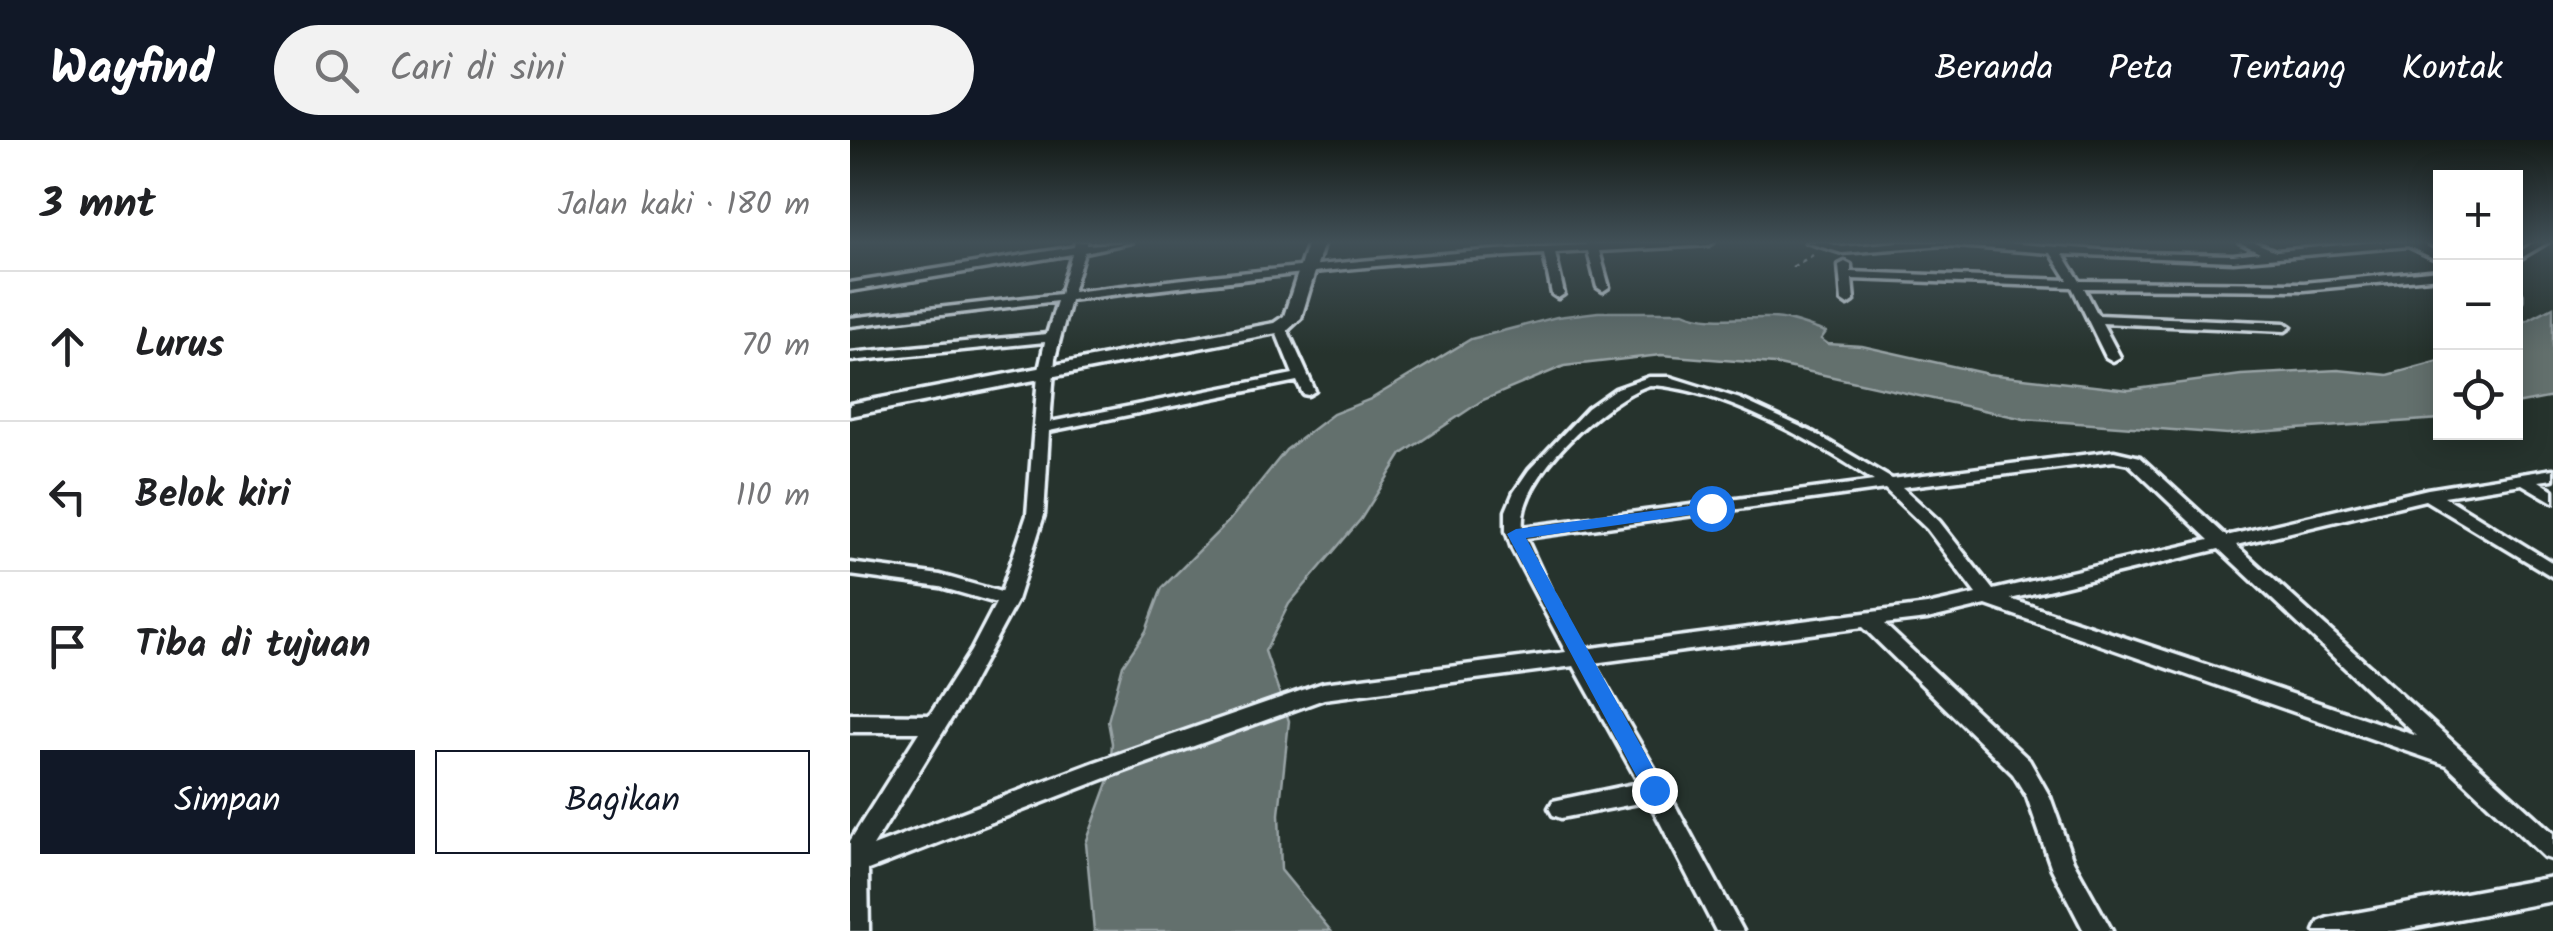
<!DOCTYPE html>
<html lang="id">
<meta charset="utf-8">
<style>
body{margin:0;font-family:Kalam,sans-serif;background:#f2f2f2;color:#202124}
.controls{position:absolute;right:30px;top:30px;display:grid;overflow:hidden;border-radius:0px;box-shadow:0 5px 25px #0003}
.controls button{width:90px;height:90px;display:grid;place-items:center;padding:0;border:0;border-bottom:2px solid #e0e0e0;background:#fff;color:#202124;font:50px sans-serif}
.stop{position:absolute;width:30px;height:30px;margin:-22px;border:8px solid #1a73e8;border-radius:50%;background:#fff}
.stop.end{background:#1a73e8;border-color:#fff;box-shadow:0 2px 10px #0008}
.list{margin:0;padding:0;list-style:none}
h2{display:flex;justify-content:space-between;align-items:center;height:130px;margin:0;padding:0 40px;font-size:42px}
h2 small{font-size:32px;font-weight:400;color:#757577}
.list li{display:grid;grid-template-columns:65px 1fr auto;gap:30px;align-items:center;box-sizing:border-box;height:150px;padding:0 40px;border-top:2px solid #e0e0e0}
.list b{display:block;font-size:38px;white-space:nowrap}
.list em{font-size:32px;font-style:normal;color:#757577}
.actions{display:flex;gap:20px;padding:30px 40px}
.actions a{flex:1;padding:22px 0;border:2px solid #111827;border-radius:0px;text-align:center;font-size:35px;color:#111827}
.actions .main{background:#111827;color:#fff}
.icon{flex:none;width:55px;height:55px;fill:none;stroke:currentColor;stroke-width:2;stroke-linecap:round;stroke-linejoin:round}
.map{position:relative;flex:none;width:1703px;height:791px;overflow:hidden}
header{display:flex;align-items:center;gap:60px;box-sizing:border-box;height:140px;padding:0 50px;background:#111827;color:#fff}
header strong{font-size:48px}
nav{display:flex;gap:55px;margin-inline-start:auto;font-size:35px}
.search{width:700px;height:90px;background:#f2f2f2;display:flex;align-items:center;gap:25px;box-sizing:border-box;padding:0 35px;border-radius:55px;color:#757577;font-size:38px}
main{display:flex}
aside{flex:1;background:#fff}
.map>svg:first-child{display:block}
.water{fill:#636f6d;stroke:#98a3a5;stroke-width:2.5}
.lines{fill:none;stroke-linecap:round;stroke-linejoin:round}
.street-casing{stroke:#e8f1f8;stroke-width:7}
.secondary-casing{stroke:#e8f1f8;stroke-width:7}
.path{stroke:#e8f1f8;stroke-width:2.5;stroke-dasharray:5 5;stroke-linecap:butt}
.street{fill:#26332d;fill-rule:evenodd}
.secondary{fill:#26332d;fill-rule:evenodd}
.route{fill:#1a73e8}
</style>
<header>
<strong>Wayfind</strong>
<div class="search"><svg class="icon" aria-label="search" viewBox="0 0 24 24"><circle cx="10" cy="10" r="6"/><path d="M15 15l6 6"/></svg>Cari di sini</div>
<nav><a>Beranda</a><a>Peta</a><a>Tentang</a><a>Kontak</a></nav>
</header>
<main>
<aside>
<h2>3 mnt<small>Jalan kaki · 180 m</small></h2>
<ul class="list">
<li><svg class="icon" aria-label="ahead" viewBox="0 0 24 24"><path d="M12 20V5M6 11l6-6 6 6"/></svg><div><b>Lurus</b></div><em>70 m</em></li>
<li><svg class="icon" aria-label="left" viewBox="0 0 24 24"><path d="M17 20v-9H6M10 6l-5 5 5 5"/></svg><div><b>Belok kiri</b></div><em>110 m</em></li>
<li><svg class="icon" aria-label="arrive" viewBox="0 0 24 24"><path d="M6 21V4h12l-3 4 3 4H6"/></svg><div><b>Tiba di tujuan</b></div></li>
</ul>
<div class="actions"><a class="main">Simpan</a><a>Bagikan</a></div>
</aside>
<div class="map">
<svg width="1703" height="791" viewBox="0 0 1703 791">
<rect width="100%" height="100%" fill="#26332d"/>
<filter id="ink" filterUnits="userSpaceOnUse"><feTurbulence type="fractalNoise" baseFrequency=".01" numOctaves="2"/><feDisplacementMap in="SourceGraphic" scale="20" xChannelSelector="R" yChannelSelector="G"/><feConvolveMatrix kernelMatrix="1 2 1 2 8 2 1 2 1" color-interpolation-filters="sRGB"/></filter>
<g filter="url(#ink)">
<path class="water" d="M1703 167V257L1666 264V186Z
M748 172H834C856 183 896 177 921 178 939 178 959 187 976 192L971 199 978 204 1012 206 1138 234 1279 250 1391 235 1488 230 1538 235 1590 221V279L1377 294 1174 279 924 224 811 215 714 226 633 260 552 314 511 379 439 464 415 511 439 581 429 674 431 730 481 791H244L236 703 259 640 262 603 258 581 273 525 296 491 312 448 378 382 436 310 483 274 521 259 621 199 707 177Z"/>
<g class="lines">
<defs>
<path id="street" d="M225 102H236V105L281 102 234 112 222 152C394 132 565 113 736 105V102L747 104 864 102 859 105 749 111 759 147 753 151 747 147 738 111 705 113 714 154 708 158 702 154 694 114C535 122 378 141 220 160L205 218 200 282 443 234 424 187 430 183 436 187 465 251 458 255 453 254 447 241 199 291 194 375 167 460 114 558 23 706 245 622 473 543 716 512 662 409 656 391V371L664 352 679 330 738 268 765 249 799 237H820L890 259 964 293 1042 339 1264 311 1290 317 1376 396 1578 349 1703 329V339L1689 341 1703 350V362L1672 344 1594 356 1703 423V437L1575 360 1386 405 1703 693V720L1694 717 1597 625 1136 465 1077 479 1034 484 1179 620 1200 657 1223 721 1262 791H1234L1202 729 1177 657 1163 634 1013 487 743 523 813 643 893 791H866L799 661 711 678 703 675 699 668 703 661 789 643 724 526 474 559 261 636 18 730 19 791H0V701L69 592H0V574L80 575 121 511 146 463 90 447 0 435V423L90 435 151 452 177 375 188 235 195 202 0 221V213L197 194 207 161 0 186V178L210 154 222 114 0 151V143L224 107ZM800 245C867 247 969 303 1024 341L673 387C667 338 756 258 800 245ZM1264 321 1279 324 1359 400 1143 450 1089 381 1052 347ZM1035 349 1077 389 1126 454 1077 465 734 509 700 450 676 398ZM1369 409 1567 596 1160 459Z
M956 102H974L992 107 1049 102H1142L1291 113 1383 115 1410 112 1389 102H1404L1426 111 1526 102H1569L1590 114V121L1558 106 1383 121 1213 114 1230 141 1454 143 1590 130V137L1454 150 1234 148 1248 175 1435 183 1441 187 1435 191 1252 183 1270 217 1263 221 1256 217 1222 147 1002 139 1004 161 998 165 992 161 989 125 995 122 1001 125V132L1218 140 1201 113 1093 105 992 113Z
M1685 102H1698L1666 121V114Z
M1666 152 1671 154V160H1666Z
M1703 737V761L1544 791H1465L1469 782 1478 778Z"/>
<path id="secondary" d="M458 102H474L451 178 437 191 0 276V264L424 183 434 176Z"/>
</defs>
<use href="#street" class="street-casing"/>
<use href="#secondary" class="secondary-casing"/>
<path class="path" d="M942 127 963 115"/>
<use href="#street" class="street"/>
<use href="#secondary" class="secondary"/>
</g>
</g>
<linearGradient id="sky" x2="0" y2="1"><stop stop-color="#151c19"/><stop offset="0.48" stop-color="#415057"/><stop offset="1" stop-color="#415057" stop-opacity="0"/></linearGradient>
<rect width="1703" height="213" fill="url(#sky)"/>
<path class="route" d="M861 363 867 364V371L676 398 812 644 815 650 812 656H797L657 394 666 389Z"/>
</svg>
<div class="controls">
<button>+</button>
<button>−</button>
<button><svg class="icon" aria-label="locate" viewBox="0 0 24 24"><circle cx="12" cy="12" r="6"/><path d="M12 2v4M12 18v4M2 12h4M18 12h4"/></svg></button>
</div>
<div class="stop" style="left:861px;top:368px"></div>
<div class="stop end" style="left:804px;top:650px"></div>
</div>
</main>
